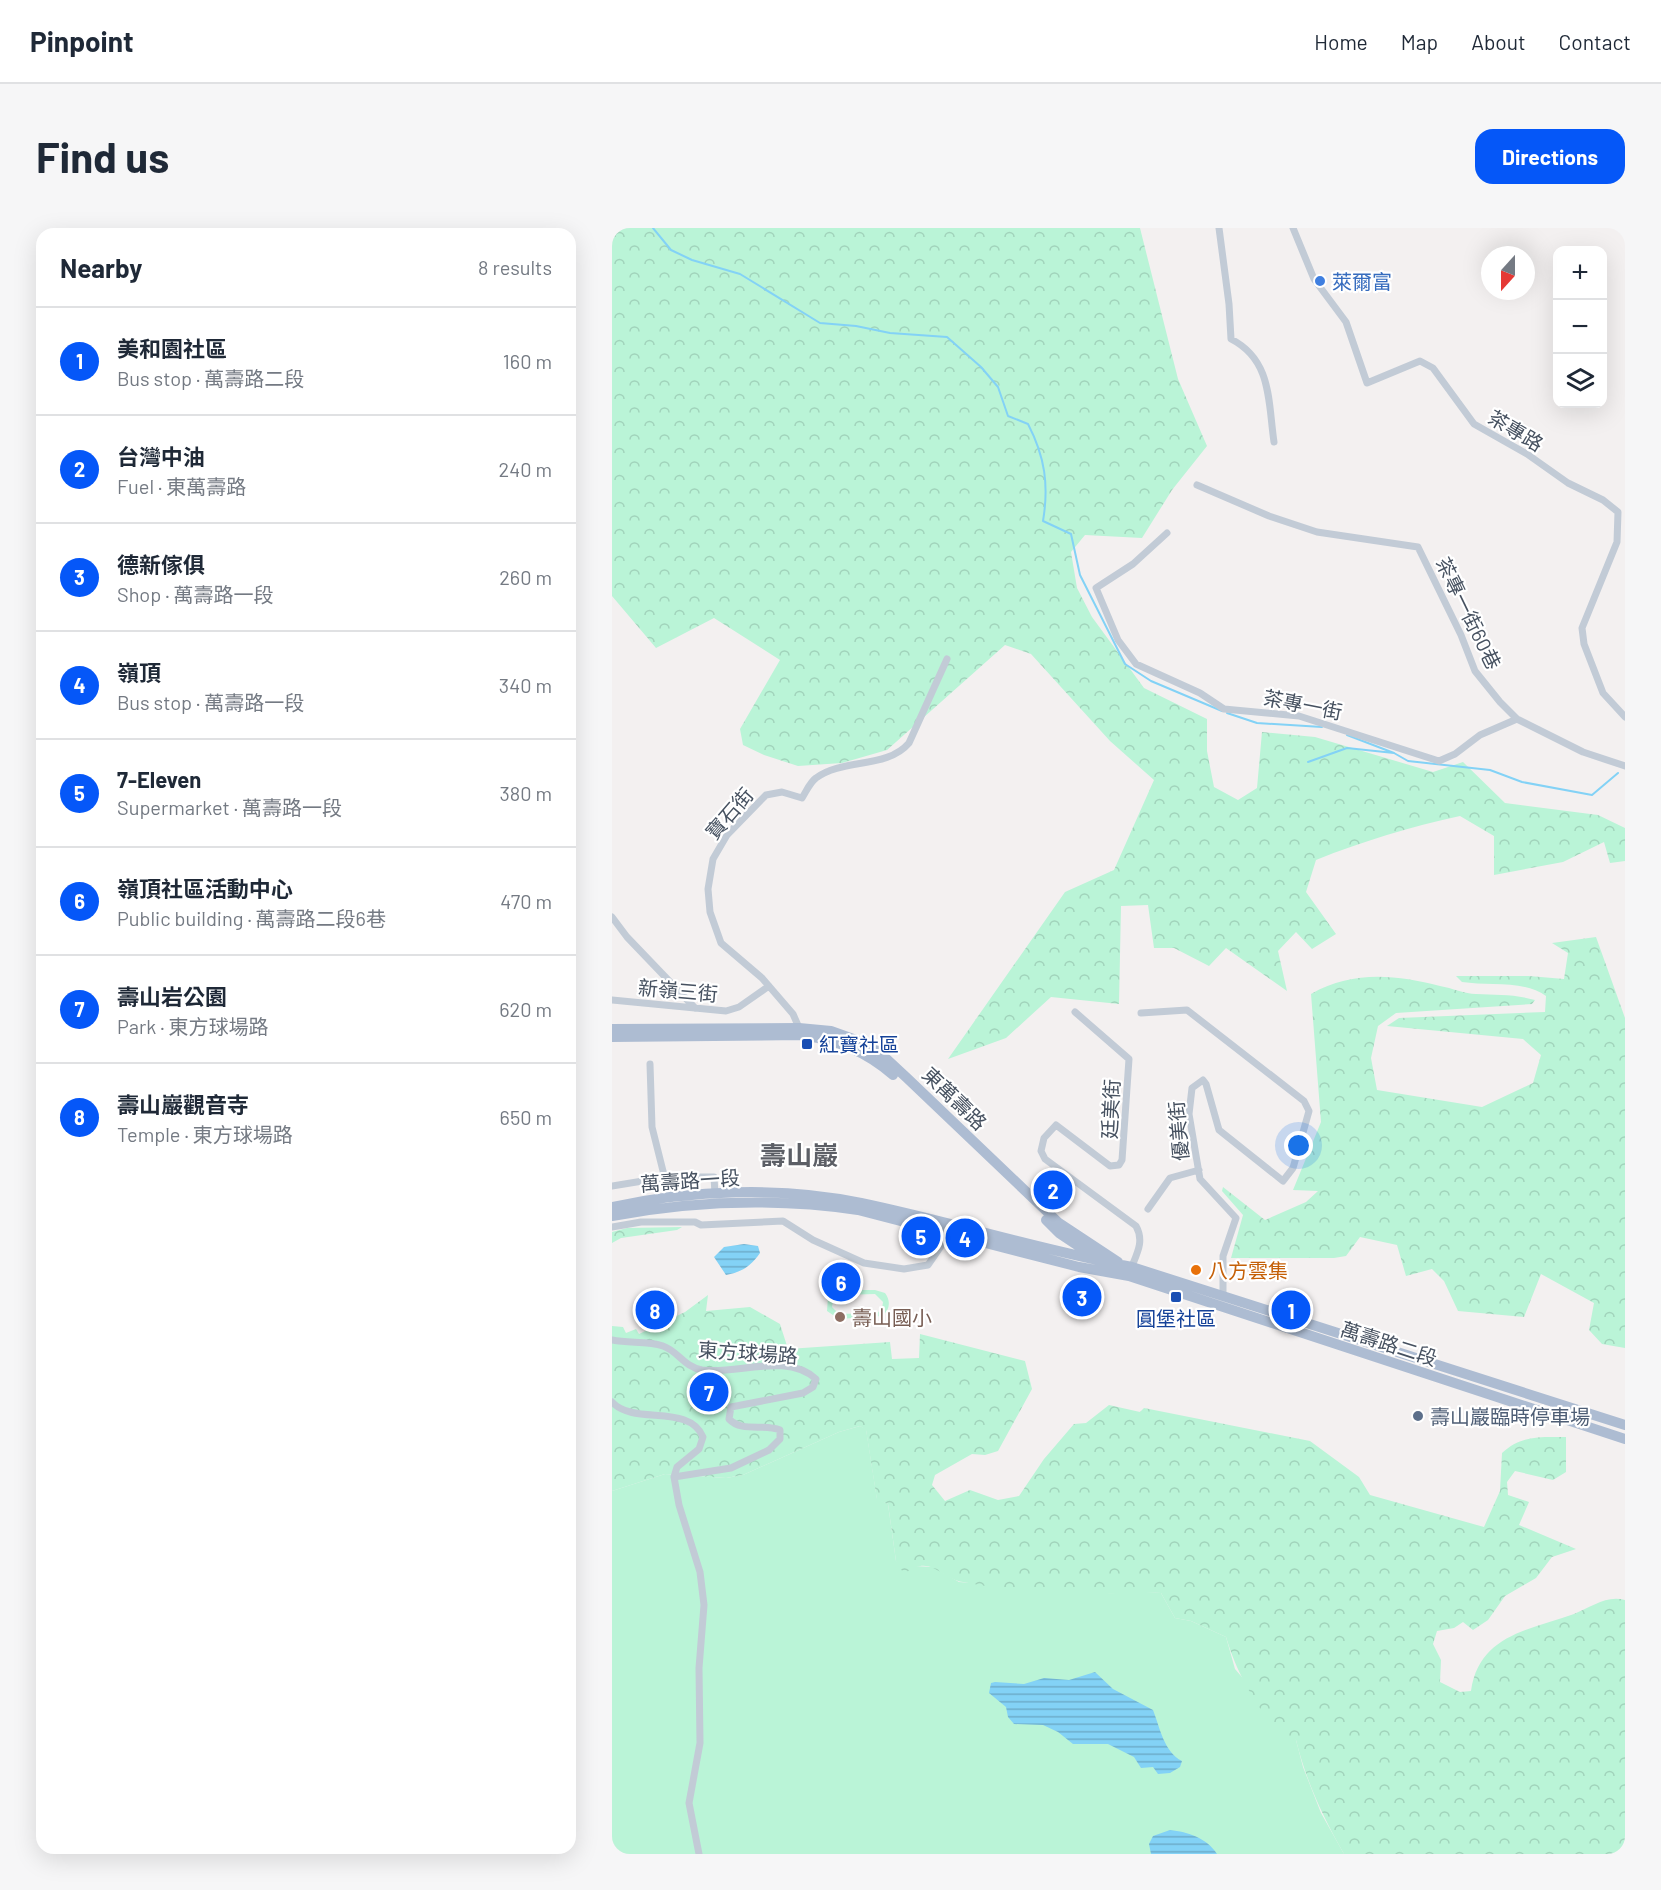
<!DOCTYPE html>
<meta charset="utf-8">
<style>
body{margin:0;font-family:Barlow,"Noto Sans TC",sans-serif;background:#f6f6f7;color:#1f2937}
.controls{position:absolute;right:18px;top:18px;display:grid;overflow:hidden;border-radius:12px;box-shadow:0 6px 24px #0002}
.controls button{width:54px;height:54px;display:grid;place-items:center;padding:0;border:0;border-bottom:2px solid #e0e1e3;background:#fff;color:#1f2937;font:30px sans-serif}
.compass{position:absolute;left:869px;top:18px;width:54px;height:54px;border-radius:50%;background:#fff;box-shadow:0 6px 24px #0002;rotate:201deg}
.you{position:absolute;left:687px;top:918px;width:21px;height:21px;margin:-15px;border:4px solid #fff;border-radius:50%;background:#1a73e8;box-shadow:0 0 0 9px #1a73e833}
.badge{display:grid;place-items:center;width:39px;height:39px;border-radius:50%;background:#0557f8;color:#fff;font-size:20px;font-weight:700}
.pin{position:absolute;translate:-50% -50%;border:3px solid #fff;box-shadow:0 2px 6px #0006}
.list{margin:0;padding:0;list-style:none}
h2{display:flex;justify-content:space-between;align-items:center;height:78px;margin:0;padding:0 24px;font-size:26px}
h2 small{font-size:20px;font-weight:400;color:#747a83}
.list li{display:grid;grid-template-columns:39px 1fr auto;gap:18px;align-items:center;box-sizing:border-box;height:108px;padding:0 24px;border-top:2px solid #e0e1e3}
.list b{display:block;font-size:22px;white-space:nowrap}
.list p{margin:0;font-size:20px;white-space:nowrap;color:#747a83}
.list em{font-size:20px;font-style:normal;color:#747a83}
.icon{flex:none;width:33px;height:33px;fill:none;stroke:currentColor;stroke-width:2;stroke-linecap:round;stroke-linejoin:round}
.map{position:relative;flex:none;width:1013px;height:1626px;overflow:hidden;border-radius:18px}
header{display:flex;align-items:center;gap:36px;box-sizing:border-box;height:84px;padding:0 30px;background:#fff;border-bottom:2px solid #e0e1e3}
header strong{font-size:28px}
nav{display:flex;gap:33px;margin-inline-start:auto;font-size:21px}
.intro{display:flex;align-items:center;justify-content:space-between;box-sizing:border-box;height:144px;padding:0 36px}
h1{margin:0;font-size:42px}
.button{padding:15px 27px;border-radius:18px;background:#0557f8;color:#fff;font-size:21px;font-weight:700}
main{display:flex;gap:36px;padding:0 36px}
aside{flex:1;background:#fff;border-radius:18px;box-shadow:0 6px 24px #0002}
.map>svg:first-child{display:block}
.green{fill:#baf4d7;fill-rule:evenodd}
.forest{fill:url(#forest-crowns)}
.water{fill:url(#water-rules)}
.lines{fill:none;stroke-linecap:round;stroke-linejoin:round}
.stream{stroke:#83d2f6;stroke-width:2}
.minor{stroke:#c2cbd6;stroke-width:7}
.primary{stroke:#adbcd2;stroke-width:10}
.shop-dot{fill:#3f7fe0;stroke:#fff;stroke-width:2}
.transit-dot{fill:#1a4fb4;stroke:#fff;stroke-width:2}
.food-dot{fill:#e8710a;stroke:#fff;stroke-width:2}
.education-dot{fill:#8d6e63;stroke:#fff;stroke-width:2}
.service-dot{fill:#5c6f8a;stroke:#fff;stroke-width:2}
.labels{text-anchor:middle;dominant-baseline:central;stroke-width:4.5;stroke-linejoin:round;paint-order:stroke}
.shop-label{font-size:20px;fill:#366cbe;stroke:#fff;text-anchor:start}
.street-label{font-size:20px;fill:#465160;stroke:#fff}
.transit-label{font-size:20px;fill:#164399;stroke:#fff;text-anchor:start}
.food-label{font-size:20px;fill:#c56008;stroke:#fff;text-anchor:start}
.education-label{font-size:20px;fill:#785e54;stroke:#fff;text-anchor:start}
.service-label{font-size:20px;fill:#4e5e75;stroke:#fff;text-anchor:start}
.district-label{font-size:26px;font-weight:bold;fill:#5c5f66;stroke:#fff}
</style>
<header>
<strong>Pinpoint</strong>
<nav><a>Home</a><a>Map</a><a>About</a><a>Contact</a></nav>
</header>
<div class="intro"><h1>Find us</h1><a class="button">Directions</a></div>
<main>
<aside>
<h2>Nearby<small>8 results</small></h2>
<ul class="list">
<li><span class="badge">1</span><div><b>美和園社區</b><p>Bus stop · 萬壽路二段</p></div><em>160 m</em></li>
<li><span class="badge">2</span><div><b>台灣中油</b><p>Fuel · 東萬壽路</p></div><em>240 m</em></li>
<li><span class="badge">3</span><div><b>德新傢俱</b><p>Shop · 萬壽路一段</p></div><em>260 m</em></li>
<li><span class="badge">4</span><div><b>嶺頂</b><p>Bus stop · 萬壽路一段</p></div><em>340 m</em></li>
<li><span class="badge">5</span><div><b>7-Eleven</b><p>Supermarket · 萬壽路一段</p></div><em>380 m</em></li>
<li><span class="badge">6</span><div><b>嶺頂社區活動中心</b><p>Public building · 萬壽路二段6巷</p></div><em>470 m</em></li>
<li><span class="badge">7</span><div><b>壽山岩公園</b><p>Park · 東方球場路</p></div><em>620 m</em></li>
<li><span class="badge">8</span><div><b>壽山巖觀音寺</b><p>Temple · 東方球場路</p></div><em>650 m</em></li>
</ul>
</aside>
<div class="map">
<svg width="1013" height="1626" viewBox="0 0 1013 1626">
<defs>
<pattern id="forest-crowns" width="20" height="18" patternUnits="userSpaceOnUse" patternTransform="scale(1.5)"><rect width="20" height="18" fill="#baf4d7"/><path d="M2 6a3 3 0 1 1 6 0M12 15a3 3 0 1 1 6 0" fill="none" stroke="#a1d3bb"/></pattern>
<pattern id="water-rules" width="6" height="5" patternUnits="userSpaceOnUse" patternTransform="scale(1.5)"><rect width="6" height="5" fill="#83d2f6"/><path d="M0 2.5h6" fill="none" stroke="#6dadcb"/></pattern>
</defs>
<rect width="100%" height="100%" fill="#f3f0f0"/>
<path class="green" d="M263 1062 273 1065C279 1073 278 1082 270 1088L227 1091 215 1083 216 1069 229 1062ZM263 1066 271 1074 270 1081 265 1085 227 1086 220 1079 221 1072 228 1067Z
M248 1198 254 1201 265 1271 276 1276 284 1333 302 1338 321 1339 347 1354 495 1366 519 1363 549 1365 563 1390 579 1393 614 1409 623 1441 684 1512 691 1539 709 1585 732 1626H0V1263L53 1246 114 1250 131 1247 227 1204Z"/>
<path class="forest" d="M0 0H528L566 151 595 218 560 262 530 310 473 307 459 324 465 360 480 389 532 460 595 491V523L602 559 626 572 645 560 650 504 703 509 821 544 851 534 893 575 986 587 1013 600V633L998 635 992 614 951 634 882 647V608L848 588C798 599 751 613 704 632L694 664 724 706 700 721 684 704 666 723 675 763 614 720 597 738 562 720H542L536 677 509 678 507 776 439 769 394 810 336 831 453 664 502 642 542 552 498 513 419 426 393 417 275 522 230 535 186 538 152 527 131 517 128 501 168 432 102 390 44 420 0 368Z
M984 709 1013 790V1120L990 1116 977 1102 982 1075 929 1046 912 1089 846 1083 832 1053 820 1041 794 1048 785 1017 748 1009 734 1028 722 1030H619L631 987 610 963 611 959 653 992 694 974 706 963 681 962 709 894 699 766C741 742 784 747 828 758 840 760 853 766 864 766 885 767 902 766 923 772L920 776 784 785 766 798 759 830 765 862 870 879 921 855 929 827 911 811 775 798 787 790 933 784 934 768C912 752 876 758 850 754L844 748H917L952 751 956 725 940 715Z
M70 999 65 1002 9 1010 0 1015V1004L15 1000Z
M96 1067 94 1083 138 1079 168 1096 176 1121 278 1114 280 1131 307 1130 308 1106 413 1133 420 1161 386 1223 373 1227 360 1226 323 1247 320 1257 333 1273 358 1262 386 1272 407 1268 432 1231 462 1196 474 1195 497 1177 528 1184 532 1180 698 1213 747 1249 758 1267 872 1299 888 1263 890 1225C909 1207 928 1209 954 1209V1244L941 1252 903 1243 895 1254 896 1267 917 1274 907 1297 964 1321 940 1329 924 1350 893 1368 876 1392 861 1402 851 1394 842 1400 825 1403 821 1416 829 1432 828 1454 848 1464 859 1463C867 1407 917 1402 962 1386 980 1379 994 1367 1013 1372V1626H732C711 1589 694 1553 684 1512L667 1508C643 1474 626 1449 614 1409L579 1393 563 1390 549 1365C530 1364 512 1366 494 1366 446 1367 397 1363 351 1354 327 1350 319 1325 292 1346L284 1333 276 1276 265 1272 254 1202 248 1198 227 1204 131 1247 114 1250 53 1246 0 1263V1098L11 1099 14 1105 24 1101 27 1106 73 1084Z"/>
<path class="water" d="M132 1016 146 1018 148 1025C139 1038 130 1044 114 1047L102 1029 112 1019Z
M483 1444 501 1461 541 1482C548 1500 552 1524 570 1533L568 1539 558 1545 546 1546 541 1539 529 1540 522 1529 496 1516H461L446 1504 431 1497 402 1496 396 1489 394 1479 377 1465 379 1455 383 1454 412 1456 432 1450 457 1452Z
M558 1602C576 1604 595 1610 605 1626H539L537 1616 541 1608Z"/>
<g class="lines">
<path class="stream" d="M41 0 59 22 80 32 128 46 208 95 244 98 278 105 335 109 369 139 386 159 396 188 416 196C433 229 437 257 431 293L459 306 468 347 513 436 539 453 610 483
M615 485 645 495 710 499
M735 507 782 525
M696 534 735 520 782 525 796 533 878 542 910 554 980 567 1006 545"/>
<path class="minor" d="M607 0 617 76 619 111C660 132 656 173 662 214
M681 0 702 51 734 94 755 155 808 133 821 140 862 196 915 226 956 255 991 272 1006 284 1005 314 970 400 972 416 991 465 1013 489
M585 257 657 288 705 304 806 319 849 407 863 443 888 474 905 491 971 524 1013 538
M555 305 521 336 484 360 506 412 524 436 588 465 612 481 687 488 827 533 843 526 868 507 905 491
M0 689 15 709 83 780
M0 772 114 783 127 779 157 758
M463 784 517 831 510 932 507 937 498 938 444 897 432 910 429 923 433 931 524 998C533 1014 524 1027 518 1043
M529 785 575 782 692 873 697 883 681 940 671 953 607 902 594 856 591 852 580 860 577 886 588 951 624 990 611 1028V1068
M188 802 181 786 150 750 109 715 98 684 96 661 101 631 115 607 154 567 170 564 190 570C194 564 198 554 204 550 231 530 275 541 297 515L335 431
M38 836 40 899 58 971
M0 958 55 949H102L103 966
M536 981 558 950 587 942
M0 999 29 994H83L89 997 171 993 201 1012 252 1035 292 1041 316 1037 338 1005
M0 1112C16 1116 36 1112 51 1118 66 1123 72 1139 90 1142 125 1147 174 1124 204 1151L201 1159 191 1165 119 1179 117 1191C130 1205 152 1195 168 1202V1211L157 1222 119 1240 62 1249
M0 1174C22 1198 77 1175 91 1209L87 1221 65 1239 62 1249 67 1277 88 1344 92 1377 87 1440 88 1515 77 1575 87 1626"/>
<path class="primary" d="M0 801 187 800 219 803 247 813 267 824 295 850 447 995 506 1034
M0 809 190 807C227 813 253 823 281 847
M0 979C79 962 170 958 249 975 340 994 428 1022 520 1039L1013 1197
M0 988C81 973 165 970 246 982L467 1039 517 1048 1013 1211
M434 992 447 1005 483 1029"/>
</g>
<circle class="shop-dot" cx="708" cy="53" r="6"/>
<g class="transit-dot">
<rect x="189" y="810" width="12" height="12" rx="3"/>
<rect x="558" y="1063" width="12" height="12" rx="3"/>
</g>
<circle class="food-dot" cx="584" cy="1042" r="6"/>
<circle class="education-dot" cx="228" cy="1089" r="6"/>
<circle class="service-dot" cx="806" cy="1188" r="6"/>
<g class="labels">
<g class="shop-label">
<text x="720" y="53">萊爾富</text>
</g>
<g class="street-label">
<text transform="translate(904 202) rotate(31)">茶專路</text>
<text transform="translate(857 385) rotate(64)">茶專一街60巷</text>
<text transform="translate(691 476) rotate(11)">茶專一街</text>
<text transform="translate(117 585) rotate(-49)">寶石街</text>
<text transform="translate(66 762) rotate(5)">新嶺三街</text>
<text transform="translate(343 870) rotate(44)">東萬壽路</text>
<text transform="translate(498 881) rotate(-87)">廷美街</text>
<text transform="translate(566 903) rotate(-95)">優美街</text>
<text transform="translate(78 952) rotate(-4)">萬壽路一段</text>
<text transform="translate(777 1115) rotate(18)">萬壽路二段</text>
<text transform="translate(136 1124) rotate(4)">東方球場路</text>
</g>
<g class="transit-label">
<text x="207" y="816">紅寶社區</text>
<text x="564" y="1090" text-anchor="middle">圓堡社區</text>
</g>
<g class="food-label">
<text x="596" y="1042">八方雲集</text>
</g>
<g class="education-label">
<text x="240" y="1089">壽山國小</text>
</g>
<g class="service-label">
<text x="818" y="1188">壽山巖臨時停車場</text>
</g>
<g class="district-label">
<text x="187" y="926">壽山巖</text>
</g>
</g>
</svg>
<div class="controls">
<button>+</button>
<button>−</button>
<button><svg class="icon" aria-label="layers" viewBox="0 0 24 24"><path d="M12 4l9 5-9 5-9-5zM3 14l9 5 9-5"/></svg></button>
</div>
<svg class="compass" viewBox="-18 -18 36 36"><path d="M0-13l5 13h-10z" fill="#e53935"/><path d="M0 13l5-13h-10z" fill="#747a83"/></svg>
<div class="you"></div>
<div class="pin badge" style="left:679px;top:1082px">1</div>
<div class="pin badge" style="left:441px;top:962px">2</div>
<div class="pin badge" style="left:470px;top:1069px">3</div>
<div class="pin badge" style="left:353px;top:1010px">4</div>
<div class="pin badge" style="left:309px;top:1008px">5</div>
<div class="pin badge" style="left:229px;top:1054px">6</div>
<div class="pin badge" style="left:97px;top:1164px">7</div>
<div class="pin badge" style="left:43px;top:1082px">8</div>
</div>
</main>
